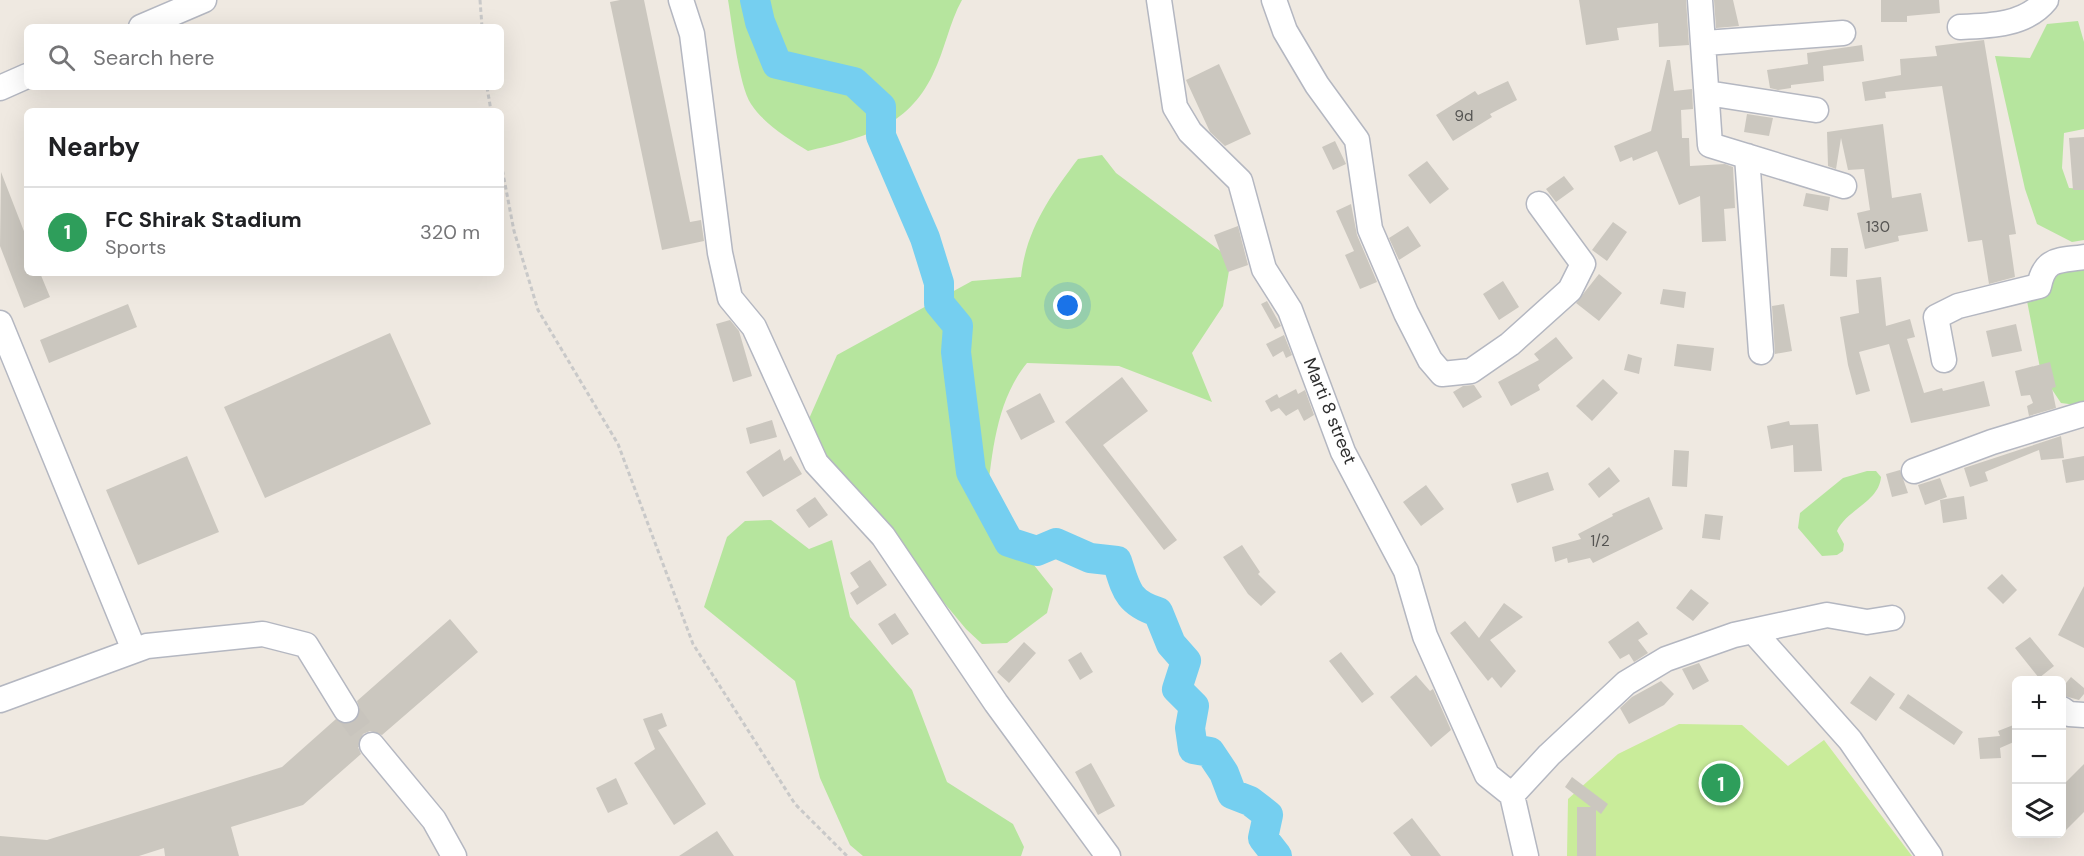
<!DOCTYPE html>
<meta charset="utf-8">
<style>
body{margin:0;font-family:"DM Sans",sans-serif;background:#f2f2f2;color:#202124}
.controls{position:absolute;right:18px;bottom:18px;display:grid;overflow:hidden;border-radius:9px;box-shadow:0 6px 24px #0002}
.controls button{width:54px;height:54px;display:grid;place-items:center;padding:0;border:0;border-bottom:2px solid #e0e0e0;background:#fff;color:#202124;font:30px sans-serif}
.you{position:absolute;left:1068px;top:306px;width:21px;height:21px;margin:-15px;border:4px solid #fff;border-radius:50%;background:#1a73e8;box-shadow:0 0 0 9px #1a73e833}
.badge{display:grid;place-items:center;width:39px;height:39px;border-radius:50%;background:#4264fb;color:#fff;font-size:20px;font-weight:700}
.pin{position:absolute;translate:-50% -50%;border:3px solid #fff;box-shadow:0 2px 6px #0006}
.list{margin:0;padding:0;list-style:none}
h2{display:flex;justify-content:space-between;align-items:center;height:78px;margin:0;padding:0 24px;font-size:26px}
h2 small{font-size:20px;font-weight:400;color:#757577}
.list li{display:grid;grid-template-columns:39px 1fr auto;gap:18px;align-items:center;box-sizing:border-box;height:90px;padding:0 24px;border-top:2px solid #e0e0e0}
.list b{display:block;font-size:22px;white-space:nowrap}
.list p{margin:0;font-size:20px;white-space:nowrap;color:#757577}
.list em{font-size:20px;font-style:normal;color:#757577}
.icon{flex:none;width:33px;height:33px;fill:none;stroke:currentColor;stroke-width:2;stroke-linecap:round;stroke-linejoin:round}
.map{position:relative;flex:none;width:2084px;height:856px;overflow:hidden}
.search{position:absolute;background:#fff;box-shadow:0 6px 24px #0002;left:24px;top:24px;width:480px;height:66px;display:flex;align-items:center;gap:15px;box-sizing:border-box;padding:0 21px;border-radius:9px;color:#757577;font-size:22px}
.panel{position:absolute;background:#fff;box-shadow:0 6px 24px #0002;left:24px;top:108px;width:480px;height:168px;border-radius:9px}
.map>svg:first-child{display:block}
.green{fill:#b6e59e}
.pitch{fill:#c9ec9a}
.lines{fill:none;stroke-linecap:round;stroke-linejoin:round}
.river{stroke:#75cff0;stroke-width:30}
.building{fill:#cbc7bf}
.minor-tunnel{stroke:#c8c4bd;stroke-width:24;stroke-dasharray:24 12;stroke-linecap:butt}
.minor-casing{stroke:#b4b7c1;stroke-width:27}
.path{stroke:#c9c9c9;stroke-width:3;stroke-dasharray:4.5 3;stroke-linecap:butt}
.minor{stroke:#fff;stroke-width:24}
.labels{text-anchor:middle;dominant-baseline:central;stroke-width:4.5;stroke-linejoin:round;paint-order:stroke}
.number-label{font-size:15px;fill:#555452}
.street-label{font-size:18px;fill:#2e2e2e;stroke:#fff}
</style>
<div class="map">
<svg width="2084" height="856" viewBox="0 0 2084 856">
<rect width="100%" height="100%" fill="#efe9e1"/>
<path class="green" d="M728 0H962C949 23 945 50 933 74 908 128 861 138 808 151 789 139 764 124 751 104 739 86 732 23 728 0Z
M2078 21 2084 42V129L2064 133 2062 168 2069 188 2084 189V240L2072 242 2037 224 2025 189 1995 56 2030 58 2047 24Z
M1102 155 1116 173 1231 259 1223 306 1192 353 1212 402 1119 366 1027 363C995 402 992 457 986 505L1053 589 1047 613 1007 643 982 644 966 629 811 443 808 421 837 355 972 281 1021 277C1026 230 1050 196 1078 159Z
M2084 260V406L2061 403 2041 373 2027 301 2042 271Z
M1867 471H1876L1881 477C1879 502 1846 510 1837 531L1844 544 1843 551 1837 555 1822 556 1798 528 1800 513 1843 478Z
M771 520 809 549 832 540 850 617 912 690 947 782 1013 824 1024 847 1021 856H863L850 845 820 778 795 681 704 607 727 537 745 521Z"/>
<path class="pitch" d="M1679 724 1742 725 1788 766 1824 740 1912 856H1567L1568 799 1618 754Z"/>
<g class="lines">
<path class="river" d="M755 0 760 22 777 64 854 82 881 107V136L925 238 939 283V303L958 326 956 352 971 472 1009 542 1037 551 1056 543 1090 558 1117 561C1126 589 1127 602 1158 612L1171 644 1186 661 1177 689 1194 706 1190 728 1193 749 1210 752 1224 773 1232 794 1250 801 1268 815 1263 838 1277 856"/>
</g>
<path class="building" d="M620 0H644L690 222 701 220 704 241 662 250 610 2Z
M1579 0H1686L1689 45 1659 47 1658 23 1617 28 1619 40 1586 45Z
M1714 0H1733L1739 26 1716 28Z
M1881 0H1939L1940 13 1907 16V22H1881Z
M1984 40 2016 234 2009 235 2015 277 1989 284 1982 240 1968 242 1942 86 1885 92 1886 98 1865 101 1862 82 1901 75 1900 59 1937 56 1935 46Z
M1862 45 1864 61 1823 66 1824 81 1791 85V88L1778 90 1770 88 1767 70 1808 64 1807 53Z
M1667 60H1670L1674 91 1692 89 1693 109 1681 110 1682 138H1689L1690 166 1725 164 1733 167 1735 208 1724 209 1726 241 1702 242 1700 196 1679 205 1657 151 1633 161 1632 157 1620 162 1614 146 1651 131Z
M1219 64 1251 134 1225 146 1210 132 1186 80Z
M1508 81 1517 100 1490 114 1492 117 1453 141 1436 115 1475 91 1478 95Z
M1747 114 1773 118 1769 136 1744 132Z
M1883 124 1892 198 1921 193 1928 231 1898 236 1899 241 1865 249 1857 213 1870 210 1864 169 1848 170 1841 138 1836 169 1828 166 1827 132Z
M2084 137V190H2073L2069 138Z
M1335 141 1346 164 1333 170 1322 147Z
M1427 161 1449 189 1430 204 1408 175Z
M1 172 27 239V273H40L50 297 24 308 0 246Z
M1564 176 1574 189 1556 202 1546 189Z
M1806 193 1830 197 1828 211 1803 206Z
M1351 204 1357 235 1377 282 1360 289 1345 255 1354 251 1336 211Z
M1613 222 1627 232 1607 261 1592 250Z
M1238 226 1248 265 1228 272 1214 235Z
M1408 226 1421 246 1399 260 1389 238Z
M1831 248H1848L1847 277 1830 276Z
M1599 274 1622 293 1599 321 1576 303Z
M1881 277 1886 326 1910 319 1915 337 1907 339 1924 393 1942 388 1943 391 1984 381 1990 406 1911 423 1889 344 1859 352 1870 391 1856 395 1848 365 1840 317 1859 313 1856 280Z
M1503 281 1519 307 1499 320 1483 294Z
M1663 289 1686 292 1684 308 1660 304Z
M1267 301 1281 326 1275 329 1261 304Z
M128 304 137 327 49 363 40 340Z
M1784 304 1792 351 1775 354 1772 306Z
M730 320 739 331 752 376 733 382 716 324Z
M2016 324 2022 351 1992 357 1986 331Z
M390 333 431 424 265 498 224 407Z
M1284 335 1292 355 1286 358 1283 351 1273 357 1266 344Z
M1556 337 1573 358 1538 385 1540 390 1511 406 1498 382 1539 360 1534 354Z
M1677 344 1714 348 1711 371 1674 366Z
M1628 354 1642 358 1639 374 1624 370Z
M2050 362 2056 387 2052 388 2056 408 2029 416 2027 406 2033 403 2030 395 2021 396 2015 371Z
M1122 377 1148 411 1103 445 1177 540 1164 550 1065 422Z
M1603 379 1618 393 1592 421 1576 406Z
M1474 385 1482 397 1463 408 1453 392 1463 386Z
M1296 389 1298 394 1305 390 1314 415 1304 421 1298 409 1286 416 1279 408 1271 412 1265 401 1277 394 1279 398Z
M1040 393 1055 422 1021 440 1006 411Z
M772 420 777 437 750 444 746 428Z
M1789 421 1790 425 1818 424 1822 471 1794 472 1793 445 1771 449 1767 426Z
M2061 436 2064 458 2041 460 2039 450 1985 472 1988 481 1970 487 1964 468Z
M780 449 784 461 791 456 802 474 763 497 746 472Z
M1674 450 1689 451 1687 487 1672 486Z
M187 456 219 532 138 565 106 490Z
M2084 456V480L2066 483 2062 460Z
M1609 467 1620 481 1599 498 1588 484Z
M1900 470 1908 493 1892 497 1886 474Z
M1548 472 1554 490 1517 503 1511 484Z
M1940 478 1947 497 1925 505 1918 485Z
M1426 485 1444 509 1421 526 1403 502Z
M1964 496 1967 519 1943 523 1940 500Z
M815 497 828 515 809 528 796 510Z
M1649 497 1663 529 1593 563 1590 558 1568 563 1567 558 1555 562 1552 547 1581 539 1578 534 1613 516 1612 514Z
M1705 514 1723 516 1720 540 1702 538Z
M1242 545 1260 572 1258 574 1276 592 1261 606 1248 594 1223 557Z
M870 560 887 585 857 605 850 593 859 587 850 573Z
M2002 574 2017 590 2003 604 1987 588Z
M2084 586V648L2058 635Z
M1691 589 1709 603 1693 621 1676 608Z
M1504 603 1523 617 1490 640 1516 671 1501 688 1492 677 1488 681 1450 633 1465 621 1479 638Z
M895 613 909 634 892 645 878 624Z
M450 619 478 652 382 735 370 731 363 734 358 747 361 754 303 805 231 827 239 856H165L164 848 139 856H0V836L47 840 282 767 336 719 346 724 354 722 360 710 357 701Z
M1638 621 1648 634 1638 640 1648 653 1634 662 1629 654 1620 659 1608 642Z
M2030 637 2054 666 2039 678 2015 648Z
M1024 642 1036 653 1009 683 997 672Z
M1081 652 1093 672 1080 680 1068 660Z
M1341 652 1374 694 1362 703 1329 661Z
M1699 663 1709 681 1693 690 1682 669Z
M1416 675 1430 691 1433 689 1451 730 1431 747 1390 697Z
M1870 676 1895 694 1876 721 1850 703Z
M2071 677 2084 688V694L2079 700 2061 695V689Z
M1661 681 1674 694 1664 705 1629 724 1620 708 1632 697Z
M1908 694 1963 732 1954 745 1899 708Z
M662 713 667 726 658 730 706 804 674 825 634 763 655 749 643 719Z
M2016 724V741L2000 748 2001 758 1980 759 1978 738 2000 736 1998 731Z
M1091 763 1115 806 1098 815 1075 772Z
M2084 764V812L2061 835V787Z
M1572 777 1608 804 1601 814 1596 810V856H1577V807H1591L1565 787Z
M616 778 628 804 608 813 596 788Z
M1412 818 1441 856H1411L1393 833Z
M717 831 734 856H679Z"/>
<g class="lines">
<path class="minor-tunnel" d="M346 710 372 745"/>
<defs>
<path id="minor" d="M681 0 692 34 720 253 730 298 754 327 816 463 883 536 996 703 1108 856
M1159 0 1175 107 1190 132 1240 181 1264 269 1290 310 1343 452 1406 571 1425 636 1487 775 1512 795 1526 856
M1274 0 1285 31 1317 85 1357 140 1370 229 1406 313 1430 360 1442 374 1471 371 1510 344 1570 290 1583 264 1539 204
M1700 0 1710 145 1844 186
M141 27 204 0
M1960 27C1990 26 2026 25 2046 0
M1705 43 1843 33
M0 88 27 76
M1707 93 1816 110
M1747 156 1761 352
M0 323 134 650
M1944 360 1936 317 1958 306 2039 286C2045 257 2059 261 2084 257
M1914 471 1992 442 2084 414
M1753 631 1850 740 1930 856
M0 700 147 646 263 634 306 645 346 710
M2062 709 2069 714 2084 715
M372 745 434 820 454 856
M1512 795 1549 755 1626 683 1666 659 1734 635 1827 615 1867 622 1892 618"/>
</defs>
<use href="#minor" class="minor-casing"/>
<path class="path" d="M480 0 482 27
M487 87 491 111
M501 163 514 231 538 310 618 444 693 644 795 804 847 856"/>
<use href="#minor" class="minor"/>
</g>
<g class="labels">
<g class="number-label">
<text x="1464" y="116">9d</text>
<text x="1878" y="227">130</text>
<text x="1600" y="541">1/2</text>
</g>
<g class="street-label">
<text transform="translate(1330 411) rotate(68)">Marti 8 street</text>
</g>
</g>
</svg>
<div class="controls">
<button>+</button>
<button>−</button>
<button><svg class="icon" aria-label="layers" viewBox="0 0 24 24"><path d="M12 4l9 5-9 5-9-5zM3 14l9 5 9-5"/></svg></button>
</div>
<div class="you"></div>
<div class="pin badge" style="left:1721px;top:783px;background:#2e9e5b">1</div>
<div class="search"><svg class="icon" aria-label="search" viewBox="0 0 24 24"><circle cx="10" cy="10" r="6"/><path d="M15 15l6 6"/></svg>Search here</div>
<section class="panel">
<h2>Nearby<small></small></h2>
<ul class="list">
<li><span class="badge" style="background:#2e9e5b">1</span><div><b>FC Shirak Stadium</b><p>Sports</p></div><em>320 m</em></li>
</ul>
</section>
</div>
